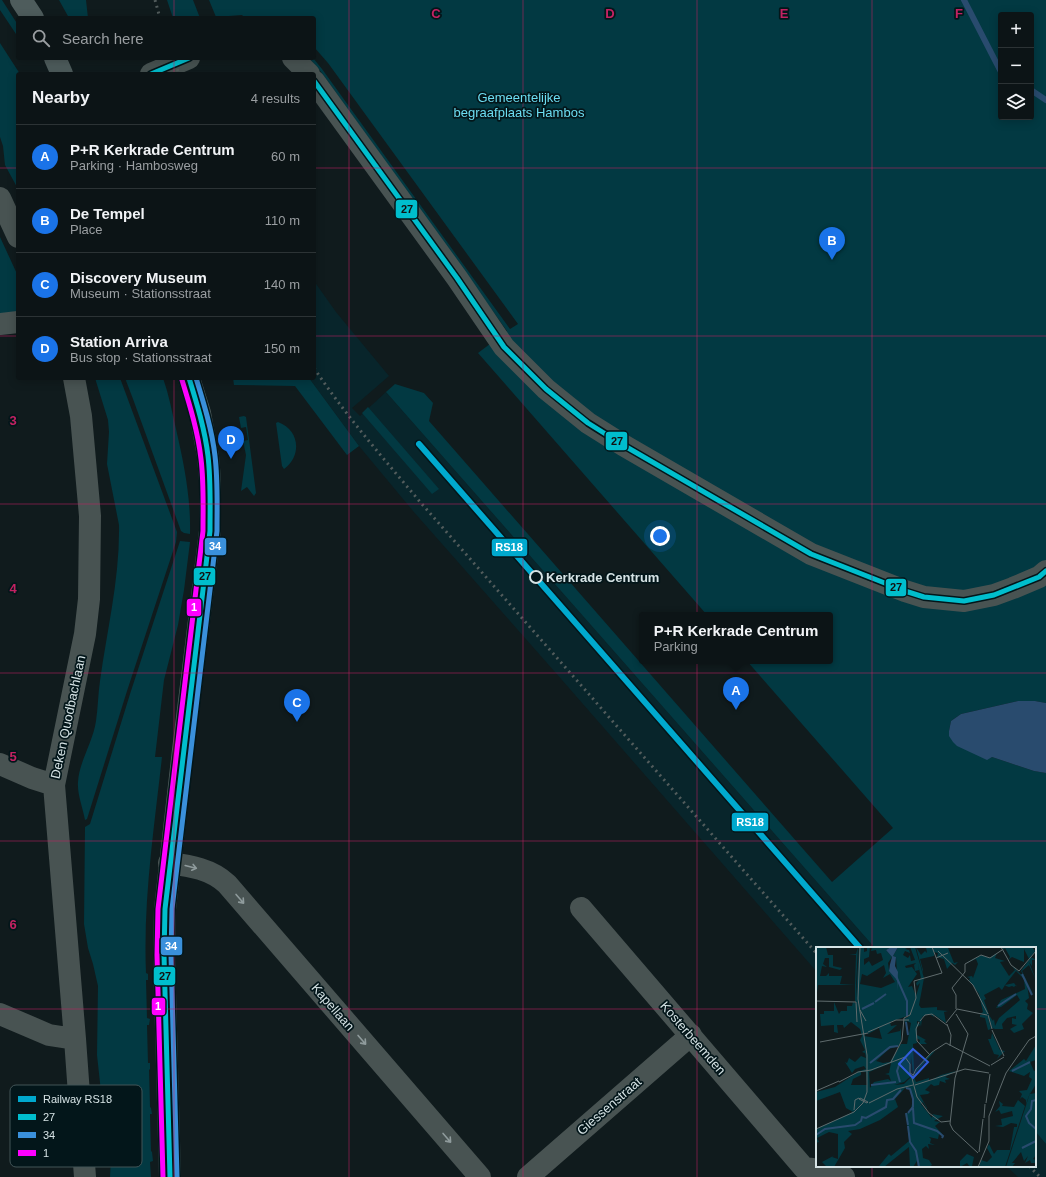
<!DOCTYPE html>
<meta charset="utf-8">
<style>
body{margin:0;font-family:Helvetica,sans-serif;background:#1a2123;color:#f1f3f6}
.controls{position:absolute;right:12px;top:12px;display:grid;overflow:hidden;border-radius:4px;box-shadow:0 2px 10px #0003}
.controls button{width:36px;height:36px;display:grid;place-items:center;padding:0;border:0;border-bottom:1px solid #2c3335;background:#0c1416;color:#f1f3f6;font:20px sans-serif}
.you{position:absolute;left:660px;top:536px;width:14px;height:14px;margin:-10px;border:3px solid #fff;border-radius:50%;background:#1a73e8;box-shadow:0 0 0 6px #1a73e833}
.badge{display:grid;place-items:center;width:26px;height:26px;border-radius:50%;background:#1a73e8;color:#fff;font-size:13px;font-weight:700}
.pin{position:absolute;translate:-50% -33px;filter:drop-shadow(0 1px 2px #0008)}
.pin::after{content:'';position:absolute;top:21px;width:14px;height:12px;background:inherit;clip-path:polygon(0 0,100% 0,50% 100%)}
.popup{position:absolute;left:639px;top:612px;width:194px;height:52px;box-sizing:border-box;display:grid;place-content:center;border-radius:4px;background:#0c1416;filter:drop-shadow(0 1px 3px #0005);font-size:13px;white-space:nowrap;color:#9a9ea1}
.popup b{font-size:15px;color:#f1f3f6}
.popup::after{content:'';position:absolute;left:50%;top:100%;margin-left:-8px;border:8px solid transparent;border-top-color:#0c1416}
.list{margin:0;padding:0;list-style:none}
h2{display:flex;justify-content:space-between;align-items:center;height:52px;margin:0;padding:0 16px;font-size:17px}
h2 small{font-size:13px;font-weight:400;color:#9a9ea1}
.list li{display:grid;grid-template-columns:26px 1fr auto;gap:12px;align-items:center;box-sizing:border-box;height:64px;padding:0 16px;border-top:1px solid #2c3335}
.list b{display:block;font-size:15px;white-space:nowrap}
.list p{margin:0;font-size:13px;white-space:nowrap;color:#9a9ea1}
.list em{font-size:13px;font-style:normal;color:#9a9ea1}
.icon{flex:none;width:22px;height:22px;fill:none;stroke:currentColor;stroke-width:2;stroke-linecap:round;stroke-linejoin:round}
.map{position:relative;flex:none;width:1046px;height:1177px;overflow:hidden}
.search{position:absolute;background:#0c1416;box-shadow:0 2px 10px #0003;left:16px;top:16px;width:300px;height:44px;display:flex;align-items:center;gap:10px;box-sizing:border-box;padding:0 14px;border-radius:4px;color:#9a9ea1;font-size:15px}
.panel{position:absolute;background:#0c1416;box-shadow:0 2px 10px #0003;left:16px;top:72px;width:300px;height:308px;border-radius:4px}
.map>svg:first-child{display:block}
.built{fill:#08252b}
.green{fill:#023942;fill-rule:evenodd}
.water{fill:#294b6e}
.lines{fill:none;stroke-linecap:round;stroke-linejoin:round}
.stream{stroke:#294b6e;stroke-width:6}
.minor{stroke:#485352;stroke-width:22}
.major{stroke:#4e5c5c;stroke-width:22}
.rail{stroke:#525c5c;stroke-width:3;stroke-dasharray:2 4;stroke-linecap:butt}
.bus-1-casing{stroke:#03161a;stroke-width:8}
.bus-2-casing{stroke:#03161a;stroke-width:8}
.bus-3-casing{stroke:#03161a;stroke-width:8}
.bus-1{stroke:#00becd;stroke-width:5}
.bus-2{stroke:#3a90db;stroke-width:5}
.bus-3{stroke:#f0f;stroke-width:5}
.rail-1-casing{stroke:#03161a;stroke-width:9}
.rail-1{stroke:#00a9ce;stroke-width:6}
.oneway{stroke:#8f9b9c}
.grid{fill:none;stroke:#c32262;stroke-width:1;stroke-opacity:0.55}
.stop-dot{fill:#03161a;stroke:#d6e3e5;stroke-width:2}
.labels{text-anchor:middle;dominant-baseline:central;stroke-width:3.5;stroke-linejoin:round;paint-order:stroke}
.park-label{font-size:13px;fill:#6cddf2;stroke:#03161a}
.stop-label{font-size:13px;font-weight:bold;fill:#d6e3e5;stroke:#03161a;text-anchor:start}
.street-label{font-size:13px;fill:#d6e3e5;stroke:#03161a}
.inset-river{fill:none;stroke:#294b6e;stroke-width:2}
.inset-road{fill:none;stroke:#5f6b6d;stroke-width:1}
.view{fill:#305dd9;fill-opacity:0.15;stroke:#305dd9;stroke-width:2}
.inset-edge{fill:none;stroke:#d6e3e5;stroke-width:2}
.key{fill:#03161a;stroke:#425457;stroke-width:1}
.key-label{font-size:11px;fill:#d6e3e5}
.grid-label{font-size:13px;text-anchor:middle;font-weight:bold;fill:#c32262;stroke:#03161a;stroke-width:3.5;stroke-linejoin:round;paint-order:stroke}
.line-badge{stroke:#03161a;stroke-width:1.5}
.badge-label{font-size:11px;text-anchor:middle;font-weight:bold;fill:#fff}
.pale-badge-label{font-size:11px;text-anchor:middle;font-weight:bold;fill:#111}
</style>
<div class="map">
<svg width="1046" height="1177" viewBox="0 0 1046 1177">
<rect width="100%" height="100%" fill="#101b1d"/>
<path class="built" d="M314 281 336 312 389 376 352 408 360 416 386 392 875 948H817V972L562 680 413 511 359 446 309 378H314Z
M1035 1131 1046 1144V1177H1018L1006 1166H1035Z"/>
<path class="green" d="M0 0H2L18 25V37L0 10Z
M59 0H86L88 18H69Z
M167 0H193L200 18H173Z
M209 0H1046V703L1035 701H1018L961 714 951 721 949 731 989 758 992 757 1034 771 1046 773V1144L1035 1131V948H875L386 392 395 384 424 393 433 403 429 421 832 882 893 828 747 661H830V615H707L478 353 507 331 321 72 309 58H313L322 69 510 329 518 324 328 63 314 47V18H245L242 15 216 17ZM1001 15H1031V117H1001Z
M0 43 20 74H18V189L5 165 3 146 0 137Z
M0 237 18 276V316L0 318Z
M95 378H120L177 532 176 542 127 691 87 819 85 820C83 808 77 794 78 782 79 762 93 742 96 721 98 708 98 694 100 681 107 630 120 578 119 525L107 464 109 432 108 420Z
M125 378H163C169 395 172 412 176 429 184 464 191 498 190 534L184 533 181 531 133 399Z
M233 378H309L359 446 347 455 295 386 234 385Z
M368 407 439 489 432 494 362 413Z
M244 416 246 417 256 493 254 496 247 487 241 491 246 455 243 441 248 440 246 427 241 428 239 417Z
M278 422C300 430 302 456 284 469L282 466 276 423Z
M180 541 190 542 184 590 178 625 164 680 155 757H162C154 829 143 901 146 973L148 974V980H146L147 1018 150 1019 149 1025H147L148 1063H150V1069L149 1070 150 1107 151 1108 152 1114H150L151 1151 152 1152 153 1161 150 1162 151 1177H110L111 1158 110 1143 102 1101 97 1055 98 986 93 964 88 948 84 924 85 827 90 824 130 694Z"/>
<path class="water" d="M1018 701H1035L1046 703V773L1034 771 992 757 987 760 957 746 953 742 949 736V731L951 721 961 714Z"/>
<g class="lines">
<path class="stream" d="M964 0 1001 72
M1031 90 1046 100"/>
<path class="minor" d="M293 58 309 74
M151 74 189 58
M314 81 457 278 504 347 546 389 588 423 623 445 811 554 905 591 924 597 964 601 994 595 1013 588 1039 577 1046 571
M0 198 18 237
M0 324 18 322
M74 378 81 416 90 516 89 599 85 634 54 785 75 1039 85 1177
M0 764 32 778 54 785
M169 863C191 866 211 869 227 884L480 1177
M581 908 804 1168 818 1177
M0 1014 49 1035 75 1039
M804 1168 828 1171 844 1177
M528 1177 691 1035"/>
<path class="major" d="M21 0 33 18
M55 58 62 74
M170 1177 164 955 165 909 183 750 210 531V480L208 456 200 413 189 378"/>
<path class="rail" d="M155 0 160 18
M173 58 179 74
M314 368C346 416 384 459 421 503L817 954
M1029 1166 1040 1177"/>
<defs>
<path id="bus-1" d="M151 74 189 58
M314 81 457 278 504 347 546 389 588 423 623 445 811 554 905 591 924 597 964 601 994 595 1039 577 1046 571
M170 1177 164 955 165 909 210 531C210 506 211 481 208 456 205 430 197 404 189 378"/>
<path id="bus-2" d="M177 1177 171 955 172 909 217 531C217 506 218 481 215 456 212 430 204 404 196 378"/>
<path id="bus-3" d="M163 1177 157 955 158 909 203 531C203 507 204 483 201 459 198 432 190 406 182 380"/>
</defs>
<use href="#bus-1" class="bus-1-casing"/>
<use href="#bus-2" class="bus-2-casing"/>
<use href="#bus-3" class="bus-3-casing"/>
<use href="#bus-1" class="bus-1"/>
<use href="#bus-2" class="bus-2"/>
<use href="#bus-3" class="bus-3"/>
<defs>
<path id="rail-1" d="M419 444 860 948"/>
</defs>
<use href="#rail-1" class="rail-1-casing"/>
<use href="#rail-1" class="rail-1"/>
</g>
<defs><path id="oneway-shaft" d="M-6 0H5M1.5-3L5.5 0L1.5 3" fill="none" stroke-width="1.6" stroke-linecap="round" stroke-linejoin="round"/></defs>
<g class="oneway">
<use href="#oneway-shaft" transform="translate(191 867) rotate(14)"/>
<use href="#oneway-shaft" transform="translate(240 899) rotate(49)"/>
<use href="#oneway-shaft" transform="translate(362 1040) rotate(49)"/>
<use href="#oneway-shaft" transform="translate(447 1138) rotate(49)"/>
</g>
<path class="grid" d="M174 0V18M349 0V1177M523 0V1177M697 0V1177M872 0V948M174 58V74M0 168H18M314 168H1046M0 336H18M314 336H1046M174 378V1177M0 504H1046M0 673H1046M0 841H1046M0 1009H817M1035 1009H1046M872 1166V1177"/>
<circle class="stop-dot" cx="536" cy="577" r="6"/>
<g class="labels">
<g class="park-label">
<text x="519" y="97">Gemeentelijke<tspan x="519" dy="15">begraafplaats Hambos</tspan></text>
</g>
<g class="stop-label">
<text x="546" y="577">Kerkrade Centrum</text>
</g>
<g class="street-label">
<text transform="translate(68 717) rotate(-78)">Deken Quodbachlaan</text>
<text transform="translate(333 1007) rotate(49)">Kapellaan</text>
<text transform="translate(693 1038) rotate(49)">Kosterbeemden</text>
<text transform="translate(609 1106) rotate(-41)">Giessenstraat</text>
</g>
</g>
<g transform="translate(816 947)">
<rect width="220" height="220" fill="#101b1d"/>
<path d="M0 0H10L12 8H17V19L26 21 24 23 13 20V11H9L7 17 11 20 6 19 4 29H10L13 26V29H26L24 37 39 38 40 8H33L40 7 42 0 40 40V51L43 0H48V5L51 4V0H54L53 10 48 12V18L53 14 56 19 67 13 65 6 61 7 60 3 55 4 56 0H75L70 3 76 10 72 16 73 23 78 26 77 23 81 28 80 10 77 9 82 0H93L89 2 93 3 94 6 89 4 87 8 92 11 94 8 95 14 99 13 94 0H99L108 31 103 58 105 61 121 60V63L132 64 128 65 130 76 117 67 118 70 113 67 106 70 105 80 104 75 101 74V77L103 75V76L104 78 101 80V88L110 93 108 94 111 97H103L104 93 100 91 101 96 97 97 98 122 97 127 95 108 94 130 88 135 78 138 88 137 96 129 97 134 100 122 116 105 119 104 101 124 98 130 100 135 113 131V134L125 128 140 124 129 130 134 132 129 133 130 136 124 134 123 138 118 139 115 137 109 143 114 145 112 147 104 148 105 150 111 161V162L107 155 105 157 116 171V169L119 170 116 167 127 169 118 174 124 175 119 179 127 188 123 187 122 192 113 190 115 192 114 196 119 198 112 197 113 202 110 199 106 202 107 211 113 213 116 218 113 220H102L101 214 97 220H94L93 200 68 220 63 219 73 207 75 209 93 194 90 166H94L97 152 94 142 89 141 79 152 82 160 64 173 44 182 32 184 36 187 28 195 29 201 18 220H11L6 215 19 208 16 210 22 212V187L13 185 1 191 3 195 0 196V182L37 165 30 161 24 145 0 154V145L19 140 42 125 51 124 40 125 50 122 48 119 39 122 36 126 29 115 31 116 33 111 39 115 45 109 50 111 49 106 46 105 49 103 44 93 46 89 44 82 35 75 28 81 27 78H21L22 86 18 85V78L5 79 4 67H8V64H18V55L23 67 25 64H31V59H36L37 55 41 57 39 54V38H2L0 53ZM100 16 98 18 99 24 103 23 102 17 105 31 100 36 101 39 104 36 100 49 96 39 92 40 101 27 96 20 90 21 89 19ZM68 18 70 26 67 31 74 27 79 35 65 41 44 37 46 27 51 29ZM94 68 92 70 88 72 89 76 91 74 95 76 91 97H85L74 115 67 116 60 114 73 102 83 99 85 93V81L84 84 71 87 81 78 75 79 74 75ZM63 81 66 92 48 89 52 85V87ZM75 116 73 126 69 127 73 128 75 134 72 132 58 135 54 141 53 125ZM45 125H50L51 138H35L37 132 45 128ZM100 0 105 8 109 4 111 6 110 0 132 1 138 16 142 15 139 18 136 16 131 22 128 12 121 10 122 6 118 5V9L104 12 107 23V26ZM187 0H216L219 4 213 12 208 2V15L196 10 192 13 194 10 189 1 187 3ZM181 6 179 11 189 14 184 15 193 29 199 23 196 19 209 31 205 24 215 10 220 13H216V19L213 15 220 33 213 18 206 24 218 49 211 37 213 51 209 54 212 57 211 62 217 66 206 77 208 82 198 86 194 82 201 78 196 77V71L200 72V69L191 71 186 77 187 82H191H179L176 81 171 66 175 82 172 83 169 71 164 70V68H169L164 67 167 65 163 47 153 33 154 31 151 30 156 29 157 31 162 17 160 12 150 16 166 8 173 11ZM200 24 208 32 209 42 185 53 180 61 185 60 201 48 204 53 183 71 179 79 178 72 177 74 173 68 168 53 170 52 168 48 183 40 186 43 189 38 190 39 193 40 196 39 198 40 200 38 201 40 198 36 189 38ZM176 86 184 103 189 104 181 112 183 108 178 107 172 92H175ZM220 98V113L214 115 218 124 220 123V137L214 147 220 146V208L217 212 220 213V220L219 216H215L214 213 209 216 212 209 208 214 205 205 196 216H199L196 220H190L215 143 210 157V153L206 150 204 152 206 147 203 144 211 143 216 132 213 130 214 125 208 129 193 124 208 112 210 114ZM202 153 209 159 189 220H163L165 213 171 215 176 210 171 201 173 197 178 207 181 203H194L198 180H201V177L195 176 187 180 179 179 186 178 185 172 197 169 196 164 185 167 183 163 179 165 184 159 183 154 187 157 186 159 198 160ZM151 207 158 210 156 219 161 220H154L151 216 144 220V214Z" fill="#023942" fill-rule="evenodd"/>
<path d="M75 0H82L77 9 80 10 79 19 82 25 81 44V33L73 24 74 18 73 21 76 10 70 3Z" fill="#294b6e"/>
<path class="inset-river" d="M206 27 216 48M80 29 91 54V69M59 55 70 47M182 59 200 47M46 62 58 56M90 75 92 88M84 115 81 124 84 135M54 116 74 100 82 99M196 124 214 115M55 138 80 135M90 141 94 142 97 152V160L92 166M220 153 216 154 215 162 210 169 213 176 220 182M97 161 98 176 121 184 127 189 126 191M90 166 92 178M92 179 94 195 100 204 103 220M0 188 9 182 39 178 45 174 46 170 50 171 70 160 71 153 77 152 85 143M206 201 220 194"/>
<path class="inset-road" d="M185 0 195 18 203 24 220 4M122 4 157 38 172 67M120 11 132 6M0 54 40 55 41 75M140 62V48L136 41 149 25V17L165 8 174 11 186 3M141 62 171 68M44 63 50 74M140 67 152 87 139 131 134 177 137 183 162 206M172 68 176 82M104 74 109 68 116 67 132 79M103 75 100 82 101 94 114 108M130 76 141 62M131 77 135 88 134 99M176 83 188 109M52 85 80 73H93M4 95 52 86M75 115 86 93 88 71 94 68 100 51 98 34 126 26 116 0M175 118 188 110M23 135 42 125 55 123 89 110 94 117V126L97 128M99 138 149 122 173 126M98 139 101 150 113 166 125 175 134 174M98 139 96 131 100 122 116 105 130 96 174 119M0 144 23 134M43 152 44 151 52 155 51 156ZM53 156 81 142 97 138M170 156 174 127M38 163 39 153 43 151M168 171 169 157M0 182 38 165 47 156 51 145V108L42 52 44 0M163 205 167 172M162 220 173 194V169L190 126 213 93 220 89"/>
<path class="view" d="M97 102 112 115 97 131 83 117Z"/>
<rect width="220" height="220" class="inset-edge"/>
</g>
<rect x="10" y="1085" width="132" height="82" rx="6" class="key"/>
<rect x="18" y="1096" width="18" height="6" fill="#00a9ce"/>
<rect x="18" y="1114" width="18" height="6" fill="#00becd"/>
<rect x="18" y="1132" width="18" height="6" fill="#3a90db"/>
<rect x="18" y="1150" width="18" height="6" fill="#f0f"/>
<g class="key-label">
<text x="43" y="1103">Railway RS18</text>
<text x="43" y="1121">27</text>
<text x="43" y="1139">34</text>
<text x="43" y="1157">1</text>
</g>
<g class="grid-label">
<text x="436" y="18">C</text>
<text x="610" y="18">D</text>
<text x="784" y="18">E</text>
<text x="959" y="18">F</text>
<text x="13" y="425">3</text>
<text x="13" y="593">4</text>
<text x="13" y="761">5</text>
<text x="13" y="929">6</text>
</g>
<g class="line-badge">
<rect x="395" y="199" width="23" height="20" rx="4" fill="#00becd"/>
<rect x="605" y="431" width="23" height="20" rx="4" fill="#00becd"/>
<rect x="204" y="537" width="23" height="19" rx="4" fill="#3a90db"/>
<rect x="491" y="538" width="37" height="19" rx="4" fill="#00a9ce"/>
<rect x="193" y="567" width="23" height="19" rx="4" fill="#00becd"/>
<rect x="885" y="578" width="22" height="19" rx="4" fill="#00becd"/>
<rect x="186" y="598" width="16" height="19" rx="4" fill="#f0f"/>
<rect x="731" y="812" width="38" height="20" rx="4" fill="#00a9ce"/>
<rect x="160" y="936" width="23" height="20" rx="4" fill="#3a90db"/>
<rect x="153" y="966" width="23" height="20" rx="4" fill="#00becd"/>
<rect x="151" y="997" width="15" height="19" rx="4" fill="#f0f"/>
</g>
<g class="badge-label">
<text x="215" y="550">34</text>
<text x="509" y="551">RS18</text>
<text x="194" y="611">1</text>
<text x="750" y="826">RS18</text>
<text x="171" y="950">34</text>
<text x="158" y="1010">1</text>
</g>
<g class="pale-badge-label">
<text x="407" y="213">27</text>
<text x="617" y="445">27</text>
<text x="205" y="580">27</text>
<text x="896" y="591">27</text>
<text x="165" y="980">27</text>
</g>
</svg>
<div class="controls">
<button>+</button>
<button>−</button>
<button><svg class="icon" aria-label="layers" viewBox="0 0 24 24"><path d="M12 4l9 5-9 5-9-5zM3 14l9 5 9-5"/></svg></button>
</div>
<div class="you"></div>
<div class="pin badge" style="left:736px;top:710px">A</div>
<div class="popup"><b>P+R Kerkrade Centrum</b>Parking</div>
<div class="pin badge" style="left:832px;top:260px">B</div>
<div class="pin badge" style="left:297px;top:722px">C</div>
<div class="pin badge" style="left:231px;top:459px">D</div>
<div class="search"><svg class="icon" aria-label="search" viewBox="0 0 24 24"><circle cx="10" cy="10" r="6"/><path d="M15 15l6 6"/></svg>Search here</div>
<section class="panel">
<h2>Nearby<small>4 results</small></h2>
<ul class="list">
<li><span class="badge">A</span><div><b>P+R Kerkrade Centrum</b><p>Parking · Hambosweg</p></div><em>60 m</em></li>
<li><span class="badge">B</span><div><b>De Tempel</b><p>Place</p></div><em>110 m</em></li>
<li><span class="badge">C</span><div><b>Discovery Museum</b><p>Museum · Stationsstraat</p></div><em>140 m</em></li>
<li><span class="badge">D</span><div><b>Station Arriva</b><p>Bus stop · Stationsstraat</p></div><em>150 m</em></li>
</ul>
</section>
</div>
